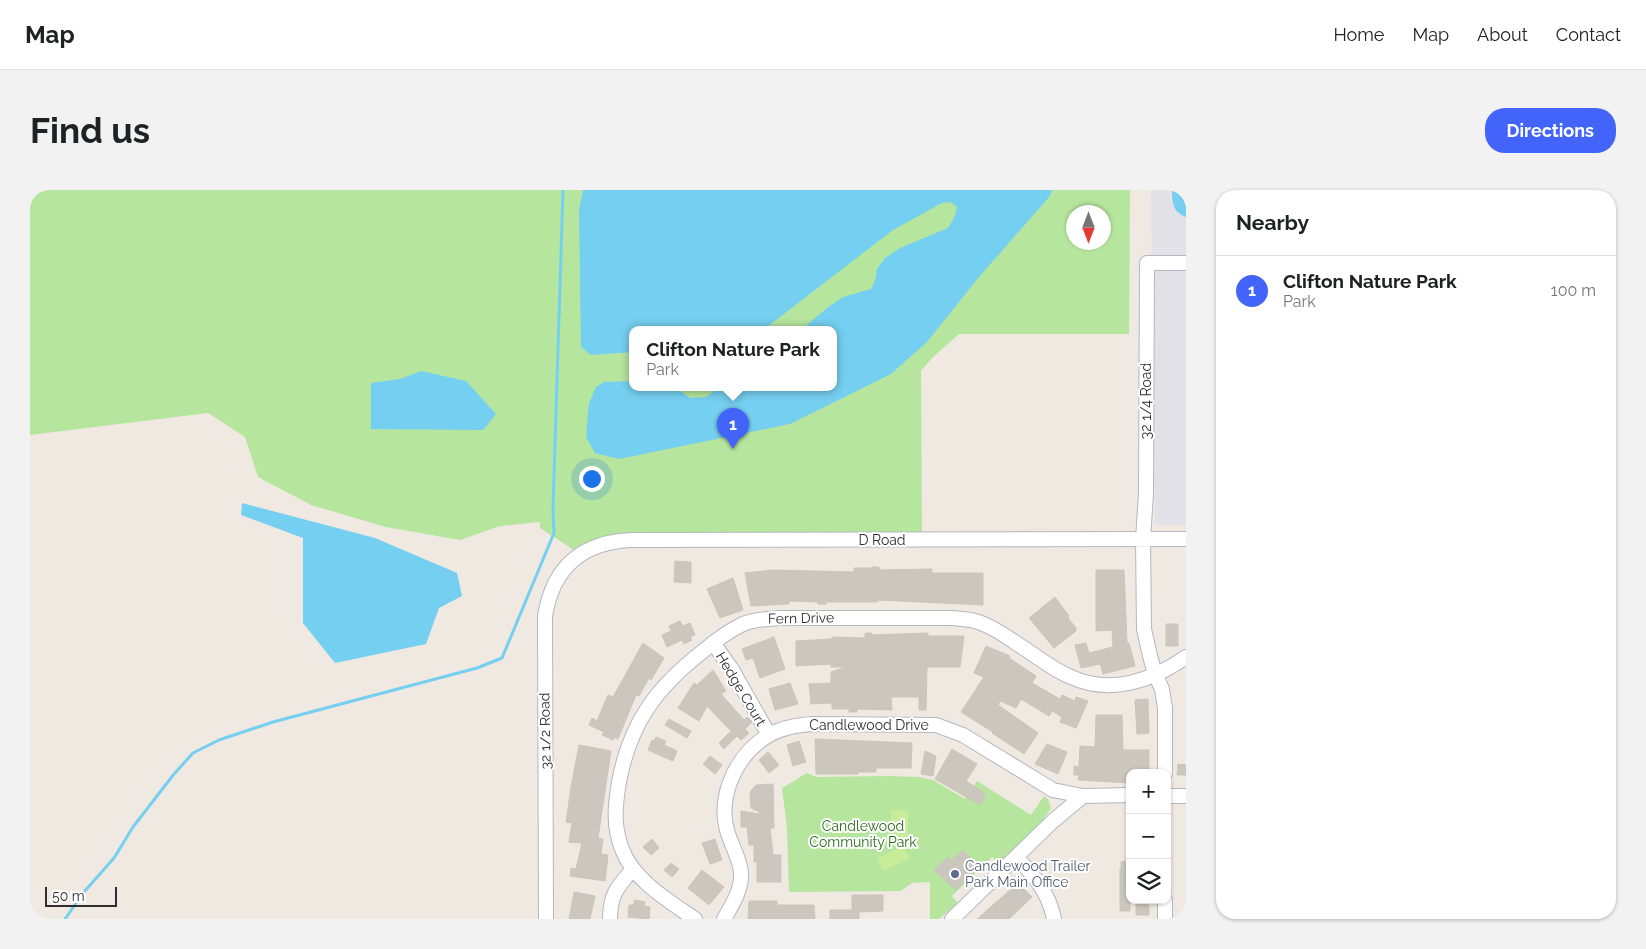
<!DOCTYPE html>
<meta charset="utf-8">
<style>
body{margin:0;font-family:Raleway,sans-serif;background:#f2f2f2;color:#202124}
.controls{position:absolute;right:15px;bottom:15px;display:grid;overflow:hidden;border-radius:10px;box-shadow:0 1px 4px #0004}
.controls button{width:45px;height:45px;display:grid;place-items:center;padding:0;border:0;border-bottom:1px solid #e0e0e0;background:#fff;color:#202124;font:25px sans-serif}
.compass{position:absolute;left:1036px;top:15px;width:45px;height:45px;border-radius:50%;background:#fff;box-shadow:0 1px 4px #0004;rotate:180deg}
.scale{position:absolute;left:15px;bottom:12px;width:72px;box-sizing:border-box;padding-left:5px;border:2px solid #2e2e2e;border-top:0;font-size:14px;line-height:18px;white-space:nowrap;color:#2e2e2e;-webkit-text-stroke:4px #fff;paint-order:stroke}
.you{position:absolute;left:561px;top:288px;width:18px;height:18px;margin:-12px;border:4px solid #fff;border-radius:50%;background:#1a73e8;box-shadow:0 0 0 8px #1a73e833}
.badge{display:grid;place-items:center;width:32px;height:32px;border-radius:50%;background:#4264fb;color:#fff;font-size:16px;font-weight:700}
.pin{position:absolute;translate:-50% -41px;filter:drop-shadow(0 1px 2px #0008)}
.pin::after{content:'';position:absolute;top:26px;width:18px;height:15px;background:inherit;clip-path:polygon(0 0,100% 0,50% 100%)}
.popup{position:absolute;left:599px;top:136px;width:208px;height:65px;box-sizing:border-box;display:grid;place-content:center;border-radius:10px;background:#fff;filter:drop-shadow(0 1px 4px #0005);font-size:16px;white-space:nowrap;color:#757577}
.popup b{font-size:19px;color:#202124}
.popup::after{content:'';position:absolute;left:50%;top:100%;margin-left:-10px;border:10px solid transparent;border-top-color:#fff}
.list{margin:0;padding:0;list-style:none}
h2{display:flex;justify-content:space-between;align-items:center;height:65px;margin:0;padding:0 20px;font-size:21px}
h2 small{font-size:16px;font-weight:400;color:#757577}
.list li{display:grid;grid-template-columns:32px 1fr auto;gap:15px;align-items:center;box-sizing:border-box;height:70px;padding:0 20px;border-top:1px solid #e0e0e0}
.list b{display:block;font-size:19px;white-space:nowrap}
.list p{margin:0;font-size:16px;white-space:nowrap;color:#757577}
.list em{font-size:16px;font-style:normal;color:#757577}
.icon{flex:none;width:28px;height:28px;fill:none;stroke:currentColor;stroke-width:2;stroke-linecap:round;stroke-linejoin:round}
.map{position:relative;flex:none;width:1156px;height:729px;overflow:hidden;border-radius:20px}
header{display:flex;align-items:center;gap:30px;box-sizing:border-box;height:70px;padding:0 25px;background:#fff;border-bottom:1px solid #e0e0e0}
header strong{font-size:24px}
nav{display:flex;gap:28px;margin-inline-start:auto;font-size:18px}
.intro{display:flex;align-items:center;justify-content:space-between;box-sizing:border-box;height:120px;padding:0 30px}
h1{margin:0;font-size:35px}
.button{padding:12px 22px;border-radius:20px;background:#4264fb;color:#fff;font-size:18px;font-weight:700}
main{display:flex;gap:30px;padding:0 30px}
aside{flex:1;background:#fff;border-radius:20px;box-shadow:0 1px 4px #0004}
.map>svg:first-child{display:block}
.industrial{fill:#e3e1e8}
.green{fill:#b6e59e;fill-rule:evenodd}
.pitch{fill:#c9ec9a}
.water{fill:#75cff0}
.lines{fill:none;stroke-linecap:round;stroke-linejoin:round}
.stream{stroke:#75cff0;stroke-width:3}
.building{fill:#cbc7bf;stroke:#cbc5ba}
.minor-casing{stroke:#b4b7c1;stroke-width:16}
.minor{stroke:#fff;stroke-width:14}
.service-dot{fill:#5c6f8a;stroke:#fff;stroke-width:2}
.labels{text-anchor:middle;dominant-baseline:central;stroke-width:4;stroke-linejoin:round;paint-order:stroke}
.street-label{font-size:14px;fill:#2e2e2e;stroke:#fff}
.park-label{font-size:14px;fill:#2c6e1b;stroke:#fff}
.service-label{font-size:14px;fill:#4e5e75;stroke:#fff;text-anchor:start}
</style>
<header>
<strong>Map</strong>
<nav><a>Home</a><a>Map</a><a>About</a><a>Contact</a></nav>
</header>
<div class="intro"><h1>Find us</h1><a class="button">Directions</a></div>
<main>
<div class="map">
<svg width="1156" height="729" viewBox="0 0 1156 729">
<rect width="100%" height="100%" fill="#efe9e1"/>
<path class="industrial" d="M1121 0H1156V335H1125Z"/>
<path class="green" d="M0 0H1100L1099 144H929L902 168 891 181 892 344 602 350 550 364 510 338V332L470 336 430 350 356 337 281 315 228 287 215 247 178 223 0 245ZM1044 22H1074V52H1044ZM603 140H803V198H603Z
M777 583 786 587 857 586 889 587 903 590 935 609 947 591 1001 625 1014 606 1018 609 1021 618 1008 637 969 674 962 667 922 706 928 713 909 729H900V692L882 693 871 701 759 702 757 638 752 598Z"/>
<path class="pitch" d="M861 620 878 621V648H861Z
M873 656 880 669 853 681 847 668Z"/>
<path class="water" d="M553 0H1022L1020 6 949 87 897 152 861 184 760 234 589 269 565 263 556 247 559 213 566 197 574 192 603 191V198H646L660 208 676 207 688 198H803V140H771L797 118 813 107 841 99 845 91 847 79 855 68 870 58 918 38 924 28 927 17 920 12 912 13 863 40 733 140H603V162L561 165 551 157 549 20Z
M1142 0H1156V27C1143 22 1142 13 1142 0Z
M391 181 436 191 466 224 453 240 341 239V193L370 189Z
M212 313 345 348 427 383 432 406 409 418 396 454 305 473 273 433V348L211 325Z"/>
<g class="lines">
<path class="stream" d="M35 729 54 702 84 668 103 637 144 584 163 563 189 550 243 532 447 478 472 468 524 343 523 318 533 0"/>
</g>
<path class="building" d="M645 371 661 372V393L644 392Z
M842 377H849V380L902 379V383H953V415L848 410V412H796V414H788V412L759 411V414L721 416 715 383 743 380 824 382V378H842Z
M1066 380H1094L1097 453H1099L1105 476 1073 484 1070 474 1051 478 1045 455 1056 453 1059 463 1083 457 1082 440 1066 441Z
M703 388 713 420 690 428 677 399Z
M1025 407 1039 426 1038 428 1046 438V441L1024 458 999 428Z
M650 431 653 436 660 433 665 445 660 447 662 450 654 454 652 450 637 457 632 445 641 441 639 436Z
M1136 434H1148V456H1136Z
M835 443H842V445L898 443V446H934L930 477H897L896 520H889V507H861L862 520 827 519V522H819V519H802V513L781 514 779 494 801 493V482L816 477H801V474L766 476V451L802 449V447L835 448Z
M744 447 755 479 730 488 723 468 716 470 712 459Z
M613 453 634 468 621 490 619 488 609 506 606 505 588 549 584 547 583 550 572 545 574 542 559 535 562 528 567 531 578 505 583 507Z
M956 456 980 466 979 468 1006 486 1002 493 1030 509 1032 505 1045 511 1046 507 1058 511 1046 538 1030 532 1032 527 1022 521 1019 526 991 509 986 518 970 511 968 515 1008 543 994 564 962 543 963 542 931 522 954 487 944 483Z
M683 480 696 501 691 504 714 530 717 527 722 532 715 539 719 543 711 550 707 546 694 559 689 553 701 541 677 516 669 531 648 518 664 493 667 495Z
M760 493 768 514 745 520 739 499Z
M1118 509 1119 543 1107 544 1105 510Z
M1066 525H1092L1093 560H1119V583H1100V593L1048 590 1049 585H1044V576L1049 577 1050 556 1065 557Z
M639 529 661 541 657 548 635 535Z
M626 547 636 551 634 555 647 561 643 571 618 560 622 550 624 551Z
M785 549 882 553 881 578H846V582H828V584H786Z
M769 551 776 572 763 576 757 555Z
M1017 554 1037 562 1028 584 1005 574Z
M549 555 581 561 568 648 573 649 571 664 578 665 575 691 540 686 541 678 546 679 552 653 539 652 542 633 536 632 541 597Z
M922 559 947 574 936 591 956 604 950 615 905 589Z
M895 561 906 566 903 586 891 584Z
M738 562 749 575 739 583 729 570Z
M680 566 692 575 685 584 673 574Z
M1148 574 1156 575V585H1147Z
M743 594 744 638H740L743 665H751V692H727V672H724V655H719L717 638 720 637H711V621L729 624 730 622 721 618 720 602 726 595Z
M622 649 629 658 621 665 613 657Z
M685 649 692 670 680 674 672 653Z
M933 660 948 677 926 700 904 680 918 667 921 671Z
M1100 670V721H1090V678L1091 679V672Z
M641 673 649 679 642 687 634 680Z
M672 680 694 697 679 715 658 698Z
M988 693 1002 707 979 729H947Z
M544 702 565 706 560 729H539Z
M822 705H853V721L829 722V729H800V720H822Z
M604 710 615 712 614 716 620 717 619 729 598 727 599 715H604Z
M719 711H747V715H784L785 729H718Z
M1106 714 1119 715V725H1106Z"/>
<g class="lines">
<defs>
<path id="minor" d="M683 453 701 478 739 545
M1135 583V518L1132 499 1125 484 1120 466 1114 439 1113 349 1116 304 1117 73H1156
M1137 606H1156
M986 667C1004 685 1019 703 1024 729
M1135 710V729
M516 729 515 426C523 377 552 352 602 350L1156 349
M580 729C580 705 587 697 603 679
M665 729C639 711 603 690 592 659 583 636 585 616 589 592 600 533 626 498 672 462 685 451 698 441 713 434 725 429 737 429 750 428H922C930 429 938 429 945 431 962 436 977 447 992 457 1008 467 1023 480 1041 487 1080 505 1122 491 1156 467
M694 729C702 715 712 700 711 683 710 667 699 652 696 636 689 602 708 563 739 545 751 538 768 535 783 534L906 535 933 545 1023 600 1053 606 1100 605
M922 729 1023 631 1053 606"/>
</defs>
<use href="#minor" class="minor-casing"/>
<use href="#minor" class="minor"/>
</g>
<circle class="service-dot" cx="925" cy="684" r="5"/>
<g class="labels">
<g class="street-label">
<text transform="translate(1116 211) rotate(-90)">32 1/4 Road</text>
<text x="852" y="350">D Road</text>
<text transform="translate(771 428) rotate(-1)">Fern Drive</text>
<text transform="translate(711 499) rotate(59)">Hedge Court</text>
<text x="839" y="535">Candlewood Drive</text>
<text transform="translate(515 541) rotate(-91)">32 1/2 Road</text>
</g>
<g class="park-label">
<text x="833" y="636">Candlewood<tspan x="833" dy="16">Community Park</tspan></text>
</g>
<g class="service-label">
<text x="935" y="676">Candlewood Trailer<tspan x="935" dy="16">Park Main Office</tspan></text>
</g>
</g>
</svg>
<div class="controls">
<button>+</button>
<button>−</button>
<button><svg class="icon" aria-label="layers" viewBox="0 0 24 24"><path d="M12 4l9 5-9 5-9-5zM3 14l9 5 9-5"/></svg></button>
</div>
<svg class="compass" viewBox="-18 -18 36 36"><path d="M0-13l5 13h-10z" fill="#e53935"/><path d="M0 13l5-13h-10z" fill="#757577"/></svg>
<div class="scale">50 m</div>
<div class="you"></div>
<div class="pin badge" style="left:703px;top:259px">1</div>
<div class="popup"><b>Clifton Nature Park</b>Park</div>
</div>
<aside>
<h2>Nearby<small></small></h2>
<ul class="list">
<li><span class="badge">1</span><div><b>Clifton Nature Park</b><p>Park</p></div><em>100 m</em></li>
</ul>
</aside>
</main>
